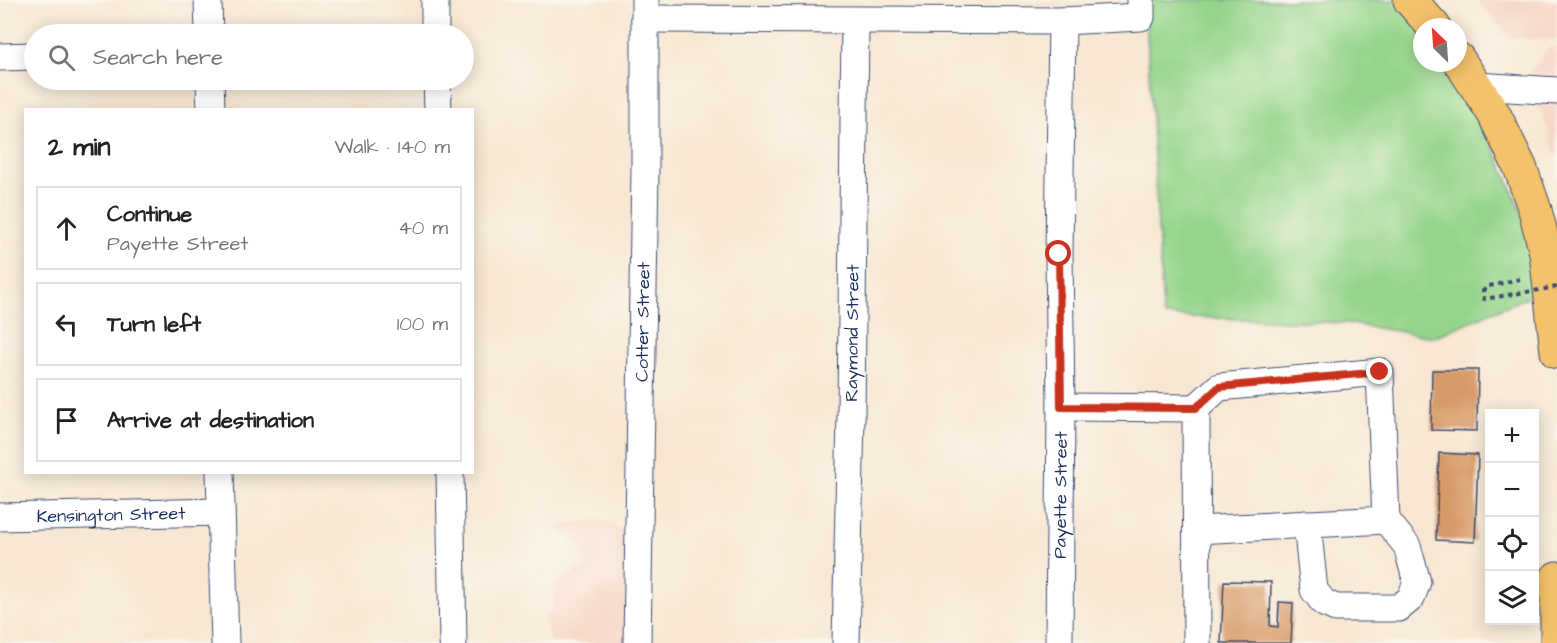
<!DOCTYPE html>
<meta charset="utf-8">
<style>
body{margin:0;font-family:"Architects Daughter",sans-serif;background:#f2f2f2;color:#222}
.controls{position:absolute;right:18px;bottom:18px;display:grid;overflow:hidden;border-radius:0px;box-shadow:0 3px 15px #0003}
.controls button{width:54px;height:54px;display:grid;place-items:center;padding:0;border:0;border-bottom:2px solid #e0e0e0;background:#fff;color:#222;font:30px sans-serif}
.compass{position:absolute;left:1413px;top:18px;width:54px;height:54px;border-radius:50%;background:#fff;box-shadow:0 3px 15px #0003;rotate:335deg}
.stop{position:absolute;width:18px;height:18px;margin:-14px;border:4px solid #c8321e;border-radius:50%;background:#fff}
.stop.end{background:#c8321e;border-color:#fff;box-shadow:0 2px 6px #0008}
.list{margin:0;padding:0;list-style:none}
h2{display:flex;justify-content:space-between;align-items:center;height:78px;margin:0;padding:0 24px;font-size:26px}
h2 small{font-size:20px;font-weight:400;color:#767676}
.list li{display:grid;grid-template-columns:39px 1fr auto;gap:18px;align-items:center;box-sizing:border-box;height:84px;margin:0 12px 12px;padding:0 12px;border:2px solid #e0e0e0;border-radius:0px}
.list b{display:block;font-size:22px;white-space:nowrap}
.list p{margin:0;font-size:20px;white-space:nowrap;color:#767676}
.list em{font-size:20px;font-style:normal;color:#767676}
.icon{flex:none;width:33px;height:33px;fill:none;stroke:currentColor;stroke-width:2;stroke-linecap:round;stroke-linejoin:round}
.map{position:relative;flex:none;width:1557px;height:643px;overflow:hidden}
.search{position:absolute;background:#fff;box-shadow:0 3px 15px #0003;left:24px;top:24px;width:450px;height:66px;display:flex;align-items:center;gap:15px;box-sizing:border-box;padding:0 21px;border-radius:33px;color:#767676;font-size:22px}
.panel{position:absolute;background:#fff;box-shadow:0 3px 15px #0003;left:24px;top:108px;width:450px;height:366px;border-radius:0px}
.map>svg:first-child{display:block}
.built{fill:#f5d2c2}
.green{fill:#95d58b;stroke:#588274;stroke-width:1.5}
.building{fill:#d79b69}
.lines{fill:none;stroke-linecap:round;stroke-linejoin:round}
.minor-casing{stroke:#3c4b70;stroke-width:29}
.major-casing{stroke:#3c4b70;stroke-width:35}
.minor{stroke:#fff;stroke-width:27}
.major{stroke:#f3c26a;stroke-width:33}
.path-bridge{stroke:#3c4b70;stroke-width:4;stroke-dasharray:4.5 4.5;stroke-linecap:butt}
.route{stroke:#c8321e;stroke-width:8}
.labels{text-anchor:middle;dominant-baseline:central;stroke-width:4.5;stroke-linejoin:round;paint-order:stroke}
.street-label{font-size:18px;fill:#1b2f5e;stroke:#fbf7ec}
</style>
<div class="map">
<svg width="1557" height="643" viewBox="0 0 1557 643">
<rect width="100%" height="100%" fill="#fbf7ec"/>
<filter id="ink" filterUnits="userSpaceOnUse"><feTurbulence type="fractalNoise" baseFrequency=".0167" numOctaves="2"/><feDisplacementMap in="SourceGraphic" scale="12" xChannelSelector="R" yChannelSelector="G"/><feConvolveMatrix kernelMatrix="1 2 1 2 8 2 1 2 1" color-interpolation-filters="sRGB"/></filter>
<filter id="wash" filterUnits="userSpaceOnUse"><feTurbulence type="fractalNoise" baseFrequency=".008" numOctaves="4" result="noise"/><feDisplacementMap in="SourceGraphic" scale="24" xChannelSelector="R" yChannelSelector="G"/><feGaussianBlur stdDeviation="1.35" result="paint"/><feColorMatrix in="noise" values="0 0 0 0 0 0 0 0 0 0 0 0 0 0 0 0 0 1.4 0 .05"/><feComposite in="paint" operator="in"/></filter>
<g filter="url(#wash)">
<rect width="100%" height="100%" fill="#f7e7d3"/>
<path class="built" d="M1477 0H1557V39L1509 38Z
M1550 47H1557V159L1529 72Z
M597 520 611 522 636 541V643H552L543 619 553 609V597L557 582 587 565 578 546 558 528 570 523Z"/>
<path class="green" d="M1145 0H1412L1422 27V63H1458L1553 286 1434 337 1346 323 1165 316 1163 313Z"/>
<g id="blocks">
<path class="building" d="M1432 370H1478L1477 431 1431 430Z
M1439 453 1478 455 1475 542 1436 540Z
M1224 581 1271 582 1270 626 1278 627 1279 602 1293 603 1291 643H1221Z"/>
</g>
</g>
<g filter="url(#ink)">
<use href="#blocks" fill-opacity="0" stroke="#3c4b70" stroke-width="1.5"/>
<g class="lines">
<defs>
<g id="minor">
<path d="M208 0 209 34"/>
<path d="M435 0V34"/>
<path d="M645 19 1062 21 1141 17V0"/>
<path d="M0 57 34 56"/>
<path d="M210 80 211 110"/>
<path d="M437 80 438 110"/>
<path d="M1476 86 1557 91"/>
<path d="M1061 407 1196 408 1197 643"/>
<path d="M1196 408 1219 387 1380 372 1386 520 1197 530"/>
<path d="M220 472 225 643"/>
<path d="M450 472 453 643"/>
<path id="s1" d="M0 517 221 512"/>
<path d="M1307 524 1314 590 1324 603 1336 608H1399L1411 598 1417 582 1407 546 1386 520"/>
<path id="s2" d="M637 643 645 170V0"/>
<path id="s3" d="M846 643 851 415 855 21"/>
<path id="s4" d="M1059 643 1061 407 1059 254 1062 21"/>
</g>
<path id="major" d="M1410 0 1434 27
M1458 59 1494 114 1520 167 1535 210 1546 253 1557 352
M1557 643V578"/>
</defs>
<use href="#minor" class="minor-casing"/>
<use href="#major" class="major-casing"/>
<use href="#minor" class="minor"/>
<use href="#major" class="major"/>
<path class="path-bridge" d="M1520 279 1489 286 1483 291 1484 299 1557 287"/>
</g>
</g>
<g class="lines" filter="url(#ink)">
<path class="route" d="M1059 254 1061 407 1196 408 1219 387 1380 372"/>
</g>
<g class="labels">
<g class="street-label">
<text stroke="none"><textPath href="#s2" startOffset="321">Cotter Street</textPath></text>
<text stroke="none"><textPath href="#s3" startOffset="310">Raymond Street</textPath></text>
<text stroke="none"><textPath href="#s4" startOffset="148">Payette Street</textPath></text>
<text stroke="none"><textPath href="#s1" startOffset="111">Kensington Street</textPath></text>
</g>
</g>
</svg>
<div class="controls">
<button>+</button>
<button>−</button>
<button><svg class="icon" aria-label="locate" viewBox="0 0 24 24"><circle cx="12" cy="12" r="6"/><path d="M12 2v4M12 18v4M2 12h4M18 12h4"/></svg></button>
<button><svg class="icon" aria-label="layers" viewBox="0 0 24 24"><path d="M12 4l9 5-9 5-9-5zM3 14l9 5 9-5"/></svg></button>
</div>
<svg class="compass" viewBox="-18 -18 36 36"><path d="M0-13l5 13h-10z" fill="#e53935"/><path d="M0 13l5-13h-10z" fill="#767676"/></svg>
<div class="stop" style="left:1059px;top:254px"></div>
<div class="stop end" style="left:1380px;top:372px"></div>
<div class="search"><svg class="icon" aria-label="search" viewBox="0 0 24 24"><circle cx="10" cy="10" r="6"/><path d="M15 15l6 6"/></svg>Search here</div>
<section class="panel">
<h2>2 min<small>Walk · 140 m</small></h2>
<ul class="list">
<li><svg class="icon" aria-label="ahead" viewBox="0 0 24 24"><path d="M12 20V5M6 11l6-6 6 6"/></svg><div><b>Continue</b><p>Payette Street</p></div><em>40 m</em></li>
<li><svg class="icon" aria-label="left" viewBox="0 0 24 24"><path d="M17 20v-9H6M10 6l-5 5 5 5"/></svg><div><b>Turn left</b></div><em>100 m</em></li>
<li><svg class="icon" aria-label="arrive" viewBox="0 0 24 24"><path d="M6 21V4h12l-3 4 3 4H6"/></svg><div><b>Arrive at destination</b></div></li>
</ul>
</section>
</div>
